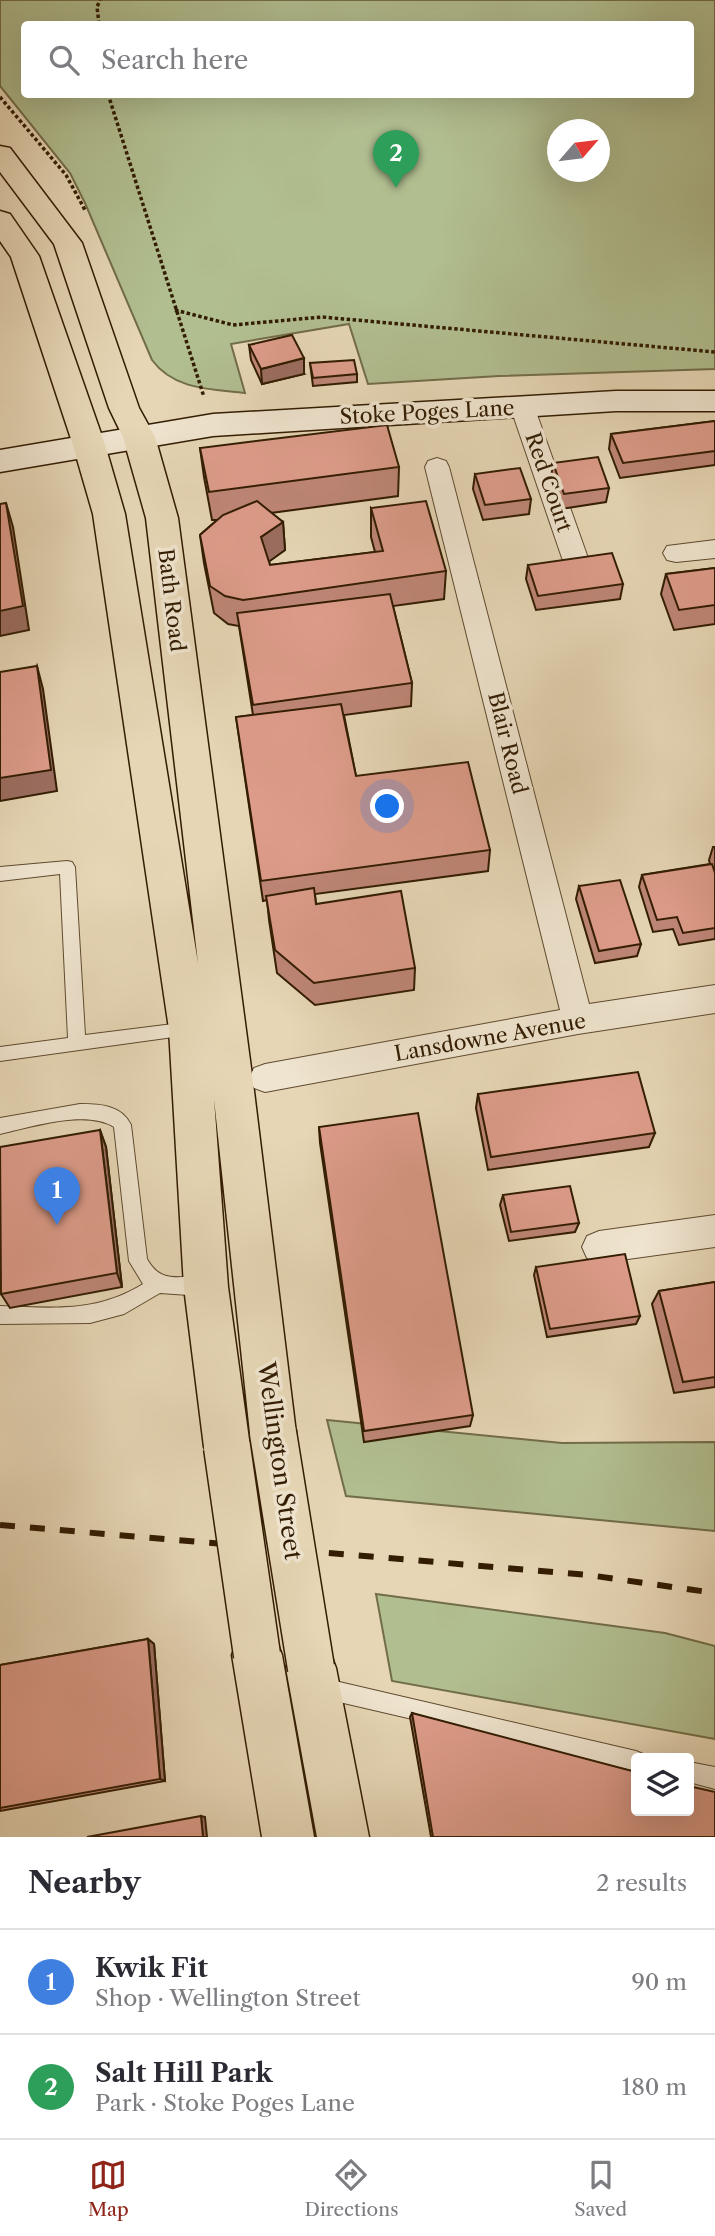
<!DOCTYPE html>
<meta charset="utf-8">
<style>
body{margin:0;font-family:"Libre Caslon Text",serif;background:#f2f2f3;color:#2b2b33}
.controls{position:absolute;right:21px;bottom:21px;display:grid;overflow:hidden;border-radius:7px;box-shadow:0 7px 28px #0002}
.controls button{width:63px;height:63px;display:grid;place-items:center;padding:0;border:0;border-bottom:2px solid #e1e1e2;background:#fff;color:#2b2b33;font:35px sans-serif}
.compass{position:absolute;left:547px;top:119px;width:63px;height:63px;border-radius:50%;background:#fff;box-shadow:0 7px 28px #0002;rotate:62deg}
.you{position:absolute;left:388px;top:807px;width:24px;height:24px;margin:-18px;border:5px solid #fff;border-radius:50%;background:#1a73e8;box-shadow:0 0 0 10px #1a73e833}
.badge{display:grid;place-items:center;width:46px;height:46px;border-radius:50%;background:#8f2418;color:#fff;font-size:23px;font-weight:700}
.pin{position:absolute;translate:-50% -58px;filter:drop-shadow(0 2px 4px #0008)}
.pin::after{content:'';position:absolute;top:37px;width:24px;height:21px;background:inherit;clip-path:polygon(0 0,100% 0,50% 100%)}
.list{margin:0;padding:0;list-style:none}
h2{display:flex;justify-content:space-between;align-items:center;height:91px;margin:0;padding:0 28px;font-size:30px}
h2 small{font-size:23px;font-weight:400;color:#7c7c81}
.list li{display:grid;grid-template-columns:46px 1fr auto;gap:21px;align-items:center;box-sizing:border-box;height:105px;padding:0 28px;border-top:2px solid #e1e1e2}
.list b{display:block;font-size:26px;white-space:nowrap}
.list p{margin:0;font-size:23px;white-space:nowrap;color:#7c7c81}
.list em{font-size:23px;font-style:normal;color:#7c7c81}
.icon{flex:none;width:38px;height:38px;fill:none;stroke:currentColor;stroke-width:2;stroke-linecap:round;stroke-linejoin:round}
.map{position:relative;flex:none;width:715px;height:1837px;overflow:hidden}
.search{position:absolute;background:#fff;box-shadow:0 7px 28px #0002;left:21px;right:21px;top:21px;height:77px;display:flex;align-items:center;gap:18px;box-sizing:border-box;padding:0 24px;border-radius:7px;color:#7c7c81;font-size:26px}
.sheet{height:301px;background:#fff}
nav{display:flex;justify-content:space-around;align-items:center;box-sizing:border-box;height:98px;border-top:2px solid #e1e1e2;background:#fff;font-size:19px;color:#7c7c81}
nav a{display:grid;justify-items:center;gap:4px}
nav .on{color:#8f2418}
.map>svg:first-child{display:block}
.green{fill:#b1be90;stroke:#726d49;stroke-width:2;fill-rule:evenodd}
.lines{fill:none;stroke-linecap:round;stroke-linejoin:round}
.lane-casing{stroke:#5f4a2f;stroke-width:2}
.street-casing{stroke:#5f4a2f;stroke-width:2}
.secondary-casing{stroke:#321c02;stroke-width:3}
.primary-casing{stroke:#321c02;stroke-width:3}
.path{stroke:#321c02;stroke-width:3.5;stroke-dasharray:3.5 2.5;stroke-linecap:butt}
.lane{fill:#efe4cf;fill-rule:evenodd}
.street{fill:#efe4cf;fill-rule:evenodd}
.secondary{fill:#efe4cf;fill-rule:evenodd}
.primary{fill:#e6d6b5;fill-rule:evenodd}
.rail{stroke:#321c02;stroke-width:6;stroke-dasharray:15 15;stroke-linecap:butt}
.primary-bridge-casing{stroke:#321c02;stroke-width:49;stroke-linecap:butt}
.primary-bridge{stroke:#e6d6b5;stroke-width:46}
.wall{fill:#be8677;stroke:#321c02;stroke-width:2}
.shaded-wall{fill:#9b6d61;stroke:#321c02;stroke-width:2}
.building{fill:#dd9c8a;stroke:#321c02;stroke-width:2}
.labels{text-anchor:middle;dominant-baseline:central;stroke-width:7;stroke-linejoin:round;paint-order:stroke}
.street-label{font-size:21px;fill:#321c02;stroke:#efe4cf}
.near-street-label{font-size:24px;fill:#321c02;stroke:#efe4cf}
</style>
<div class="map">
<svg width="715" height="1837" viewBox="0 0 715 1837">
<rect width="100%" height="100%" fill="#e6d6b5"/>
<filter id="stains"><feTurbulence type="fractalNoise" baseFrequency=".00286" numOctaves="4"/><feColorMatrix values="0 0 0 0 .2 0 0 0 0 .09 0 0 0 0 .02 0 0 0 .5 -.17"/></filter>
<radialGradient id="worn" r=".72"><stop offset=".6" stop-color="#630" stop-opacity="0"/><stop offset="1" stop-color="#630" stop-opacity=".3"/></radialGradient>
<path class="green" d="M0 0H715V369L499 376 368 384 349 324 231 344 245 393C211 389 174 390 152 360L85 203 70 173 0 86ZM24 24H690V94H24ZM558 130H600V172H558Z
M327 1420 562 1443 715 1442V1531L346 1496Z
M376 1594 665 1633 715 1646V1739L392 1681Z"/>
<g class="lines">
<defs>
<path id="lane" d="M67 861 72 862 75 867 85 1035 189 1022 195 1024 197 1029 195 1034 0 1061V1047L68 1038 60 874 0 881V867Z
M80 1104C99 1104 122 1105 131 1125L147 1259C164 1289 184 1270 209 1281L212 1287 209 1293 203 1296 160 1293 124 1314 90 1323 0 1324V1306C53 1308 96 1313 143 1284L129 1261 114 1127C86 1109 31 1127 0 1134V1118Z
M322 1678 636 1751 643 1754 645 1758H636V1771L322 1698 315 1695 312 1688 315 1681Z
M689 1762 715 1767V1789L689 1782Z"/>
<path id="street" d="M522 398 530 400 534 406 588 558 584 565 575 567 566 565 562 558 510 406 514 400Z
M437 458 446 461 449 467 589 1004 715 985V1013L578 1034 265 1092 254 1088 249 1078 254 1068 265 1064 560 1010 425 467 428 461Z
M715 540V558L676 562 667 560 663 553 667 546Z
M715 1215V1247L599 1263 587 1258 582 1247 587 1236 599 1231Z"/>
<path id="secondary" d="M616 391H715V411H616L213 436 0 472V450L213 414Z"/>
<path id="primary" d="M0 146 10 148 82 243 139 408 155 437 178 518 253 1083 296 1433 289 1449 273 1456 257 1449 250 1433 214 1099 228 1287 250 1447 243 1463 227 1470 211 1463 204 1447 184 1287 169 1029 93 514 73 445 11 257 0 241V211L10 214 39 256 105 445 125 514 198 963 146 518 123 437 109 408 54 244 0 172Z
M257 1630 275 1637 282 1655 314 1837H262L232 1655 239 1637Z
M311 1643 329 1650 336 1668 369 1837H317L286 1668 293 1650Z"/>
</defs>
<use href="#lane" class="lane-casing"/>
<use href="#street" class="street-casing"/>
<use href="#secondary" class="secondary-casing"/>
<use href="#primary" class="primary-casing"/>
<path class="path" d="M99 24 97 7 100 0
M108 94 204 397
M0 97 66 175 85 210
M175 310 233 325 322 317 715 352"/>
<use href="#lane" class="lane"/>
<use href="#street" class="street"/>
<use href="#secondary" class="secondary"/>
<use href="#primary" class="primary"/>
<path class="rail" d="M0 1525 588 1575 715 1593"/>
<defs>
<path id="primary-bridge" d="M273 1433 311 1668
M227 1447 257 1655"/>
</defs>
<use href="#primary-bridge" class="primary-bridge-casing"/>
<use href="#primary-bridge" class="primary-bridge"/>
</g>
<path class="wall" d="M249 345 304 374 262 384 251 360Z
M310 363 357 374V382L313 386Z
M715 421V465L620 478 609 449 611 434Z
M200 448 399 467 398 496 271 513 283 522 285 550 269 561 270 565 375 552 371 537V508L446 571 444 599 393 606 412 683 411 706 344 715 356 776 490 850 488 871 315 894 316 904 415 968 414 990 315 1005 277 973 269 920 267 900 263 901 236 717 253 715 239 626 228 624 214 613 204 563 200 535 217 520H212L204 477Z
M553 463 609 488 606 502 561 509 551 478Z
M475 474 531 499 529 514 483 520 473 489Z
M528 565 623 584 620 599 536 610 526 579Z
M715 568V624L674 630 661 594 666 574Z
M713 847H715V939L679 945 673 929 653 932 639 887 642 875 710 864 709 860Z
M579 886 641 944 637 956 595 963 576 899Z
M478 1094 655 1133 649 1147 488 1170 476 1108Z
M319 1127 473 1415 470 1426 364 1442 320 1143Z
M100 1130 106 1147 122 1287 10 1308 1 1294Z
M503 1195 579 1223 575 1232 509 1241 500 1205Z
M536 1267 640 1316 636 1324 547 1337 534 1275Z
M715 1282V1387L674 1393 652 1304 659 1291Z
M148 1639 154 1644 165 1781 0 1811V1665Z
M412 1713 715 1837H431L410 1717Z"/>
<path class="shaded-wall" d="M304 358V374L262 384 261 369Z
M6 503 13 527 29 630 0 636V611Z
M283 522 285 550 263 566 261 537Z
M37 666 43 689 57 791 0 801V778Z
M100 1130 106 1147 122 1287 117 1273Z
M148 1639 154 1644 165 1781 160 1779Z
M201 1816 205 1817 207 1837H203Z"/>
<path class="building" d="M292 335 304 358 261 369 249 345Z
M354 360 357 374 313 378 310 363Z
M715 421V451L623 463 611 434Z
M387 425 399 467 209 492 200 448Z
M598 457 609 488 564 494 553 463Z
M520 468 531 499 485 505 475 474Z
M257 501 283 522 261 537 270 565 383 551 371 508 426 501 446 571 243 600 225 596 210 586 200 535 223 515Z
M6 503 23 606 0 611V504Z
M612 553 623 584 538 596 528 565Z
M715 568V605L679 610 666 574Z
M390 594 412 683 253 705 237 613Z
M37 666 51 770 0 778V672Z
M341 704 356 776 468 762 490 850 261 881 236 717Z
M712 864 715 873V928L683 933 677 917 657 920 642 875Z
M620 880 641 944 599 951 579 886Z
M314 888 316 904 401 891 415 968 314 983 275 950 266 896Z
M638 1072 655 1133 491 1157 478 1094Z
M418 1113 473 1415 364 1431 319 1127Z
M100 1130 117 1273 1 1294 0 1147Z
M570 1186 579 1223 511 1232 503 1195Z
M625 1254 640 1316 550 1329 536 1267Z
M715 1282V1377L683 1382 659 1291Z
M148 1639 160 1779 0 1808V1665Z
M412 1713 636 1772V1811H689V1786L715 1792V1837H433Z
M201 1816 203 1837H87Z"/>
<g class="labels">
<g class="street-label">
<text transform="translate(427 412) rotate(-3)">Stoke Poges Lane</text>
<text transform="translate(549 482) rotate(71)">Red Court</text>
<text transform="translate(172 600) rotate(83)">Bath Road</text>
<text transform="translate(508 743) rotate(76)">Blair Road</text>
<text transform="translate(490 1037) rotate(-10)">Lansdowne Avenue</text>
</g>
<g class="near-street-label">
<text transform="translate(280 1461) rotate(82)">Wellington Street</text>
</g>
</g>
<rect width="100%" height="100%" filter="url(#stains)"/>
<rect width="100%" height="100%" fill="url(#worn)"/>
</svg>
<div class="controls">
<button><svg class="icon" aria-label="layers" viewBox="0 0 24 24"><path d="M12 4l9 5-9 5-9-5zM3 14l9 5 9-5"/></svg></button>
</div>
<svg class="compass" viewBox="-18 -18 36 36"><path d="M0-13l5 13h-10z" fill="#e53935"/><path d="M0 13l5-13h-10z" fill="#7c7c81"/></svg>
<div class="you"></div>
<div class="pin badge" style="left:57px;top:1225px;background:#3f7fe0">1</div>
<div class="pin badge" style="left:396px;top:188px;background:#2e9e5b">2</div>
<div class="search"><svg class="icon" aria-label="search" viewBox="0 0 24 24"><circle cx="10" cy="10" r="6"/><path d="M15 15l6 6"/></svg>Search here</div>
</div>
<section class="sheet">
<h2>Nearby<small>2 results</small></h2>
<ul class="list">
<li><span class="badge" style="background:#3f7fe0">1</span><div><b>Kwik Fit</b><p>Shop · Wellington Street</p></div><em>90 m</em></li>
<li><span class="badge" style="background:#2e9e5b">2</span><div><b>Salt Hill Park</b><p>Park · Stoke Poges Lane</p></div><em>180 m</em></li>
</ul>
</section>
<nav>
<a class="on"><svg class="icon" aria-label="map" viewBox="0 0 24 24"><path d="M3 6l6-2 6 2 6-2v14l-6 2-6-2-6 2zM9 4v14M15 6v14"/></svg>Map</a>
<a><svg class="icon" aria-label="directions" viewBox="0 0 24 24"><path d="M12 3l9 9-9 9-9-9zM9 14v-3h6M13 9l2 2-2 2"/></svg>Directions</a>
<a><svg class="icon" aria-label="saved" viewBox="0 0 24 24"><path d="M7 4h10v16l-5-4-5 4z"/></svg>Saved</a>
</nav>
